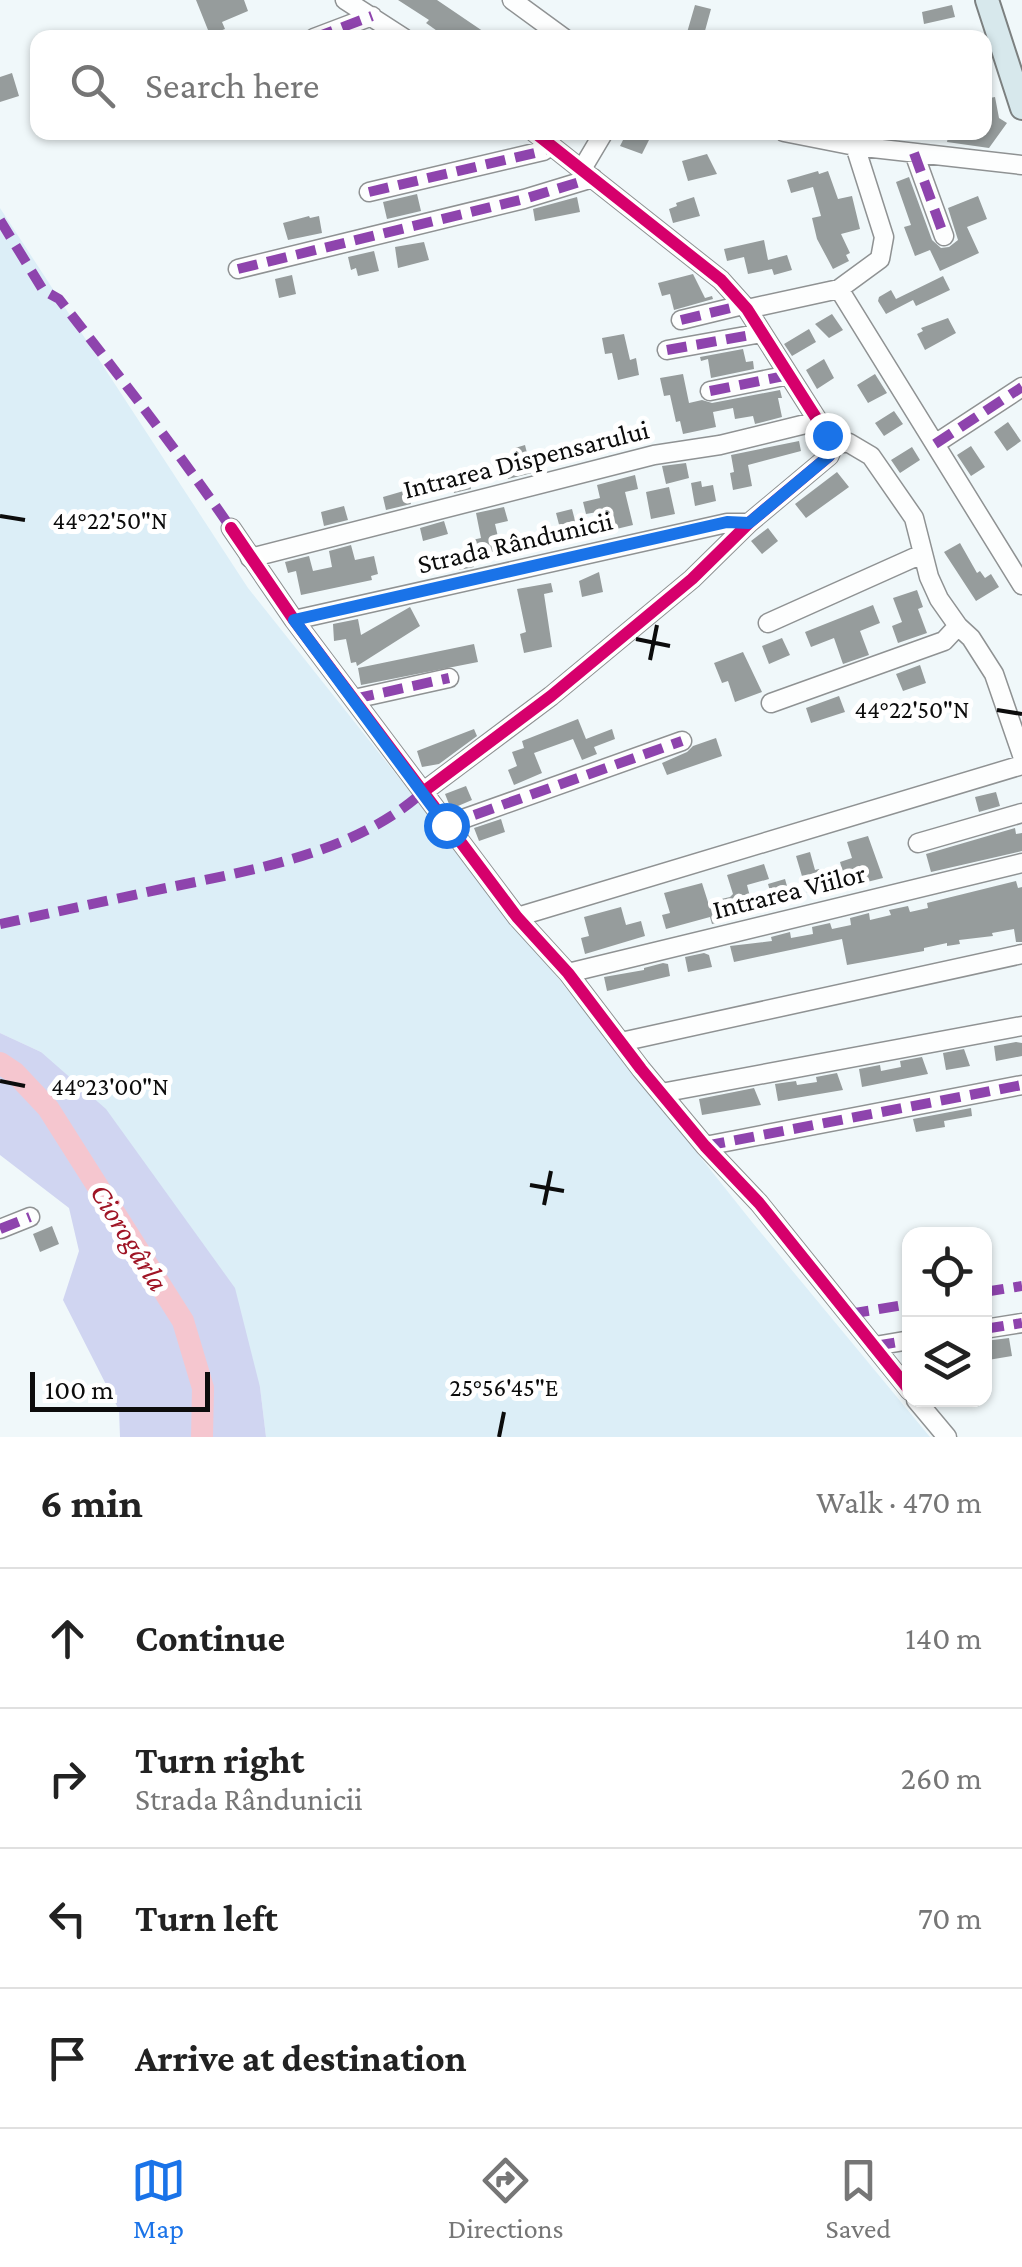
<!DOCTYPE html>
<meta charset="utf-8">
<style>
body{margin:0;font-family:"Crimson Pro",serif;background:#f6f6f6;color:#222}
.controls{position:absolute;right:30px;bottom:30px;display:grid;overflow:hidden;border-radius:20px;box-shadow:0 2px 8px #0004}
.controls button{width:90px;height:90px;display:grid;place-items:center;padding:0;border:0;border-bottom:2px solid #e0e0e0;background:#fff;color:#222;font:50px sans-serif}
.scale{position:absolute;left:30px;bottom:25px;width:180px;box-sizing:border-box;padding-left:10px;border:5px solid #0c0c0c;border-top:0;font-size:28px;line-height:35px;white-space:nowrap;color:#0c0c0c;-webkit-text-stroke:8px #fff;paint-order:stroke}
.stop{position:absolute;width:30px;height:30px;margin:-22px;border:8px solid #1a73e8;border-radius:50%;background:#fff}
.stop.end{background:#1a73e8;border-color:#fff;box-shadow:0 2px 10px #0008}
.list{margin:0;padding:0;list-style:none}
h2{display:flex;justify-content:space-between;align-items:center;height:130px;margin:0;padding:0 40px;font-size:42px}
h2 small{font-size:32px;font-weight:400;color:#767676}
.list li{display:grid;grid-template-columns:65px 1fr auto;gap:30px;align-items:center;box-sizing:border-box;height:140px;padding:0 40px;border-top:2px solid #e0e0e0}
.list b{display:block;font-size:38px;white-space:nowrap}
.list p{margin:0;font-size:32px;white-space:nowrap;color:#767676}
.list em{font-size:32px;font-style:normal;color:#767676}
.icon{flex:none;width:55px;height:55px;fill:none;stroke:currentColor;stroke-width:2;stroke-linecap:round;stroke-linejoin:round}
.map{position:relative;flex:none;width:1022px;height:1437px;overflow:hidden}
.search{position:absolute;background:#fff;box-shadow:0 2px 8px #0004;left:30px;right:30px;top:30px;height:110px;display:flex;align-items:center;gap:25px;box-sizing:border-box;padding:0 35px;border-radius:20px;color:#767676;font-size:38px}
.sheet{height:690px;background:#fff}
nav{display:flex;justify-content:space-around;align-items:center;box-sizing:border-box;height:140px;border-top:2px solid #e0e0e0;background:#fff;font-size:28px;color:#767676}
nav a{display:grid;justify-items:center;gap:5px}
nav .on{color:#1a73e8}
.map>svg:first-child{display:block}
.farmland{fill:#dceef7}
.green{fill:#d0d5f1}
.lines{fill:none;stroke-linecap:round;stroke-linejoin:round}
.river{stroke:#f5c6cf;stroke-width:22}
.building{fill:#969c9c}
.minor-casing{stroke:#8f9293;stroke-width:21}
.major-casing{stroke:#7c8080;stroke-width:26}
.minor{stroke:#fdfefe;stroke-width:18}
.major{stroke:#d7e8ec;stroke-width:22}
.quiet{stroke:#8e44ad;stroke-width:10;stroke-dasharray:20 10;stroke-linecap:butt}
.cycleway-casing{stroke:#fff;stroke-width:19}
.cycleway{stroke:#d6006c;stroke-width:12}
.route{stroke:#1a73e8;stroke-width:12}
.ticks{fill:none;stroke:#0c0c0c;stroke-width:4}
.labels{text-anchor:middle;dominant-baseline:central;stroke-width:10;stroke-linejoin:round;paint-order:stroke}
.street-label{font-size:28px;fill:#0c0c0c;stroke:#fff}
.water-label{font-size:30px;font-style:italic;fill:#9f1425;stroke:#fff}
.ticks-label{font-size:25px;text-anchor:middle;fill:#0c0c0c;stroke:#fff;stroke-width:10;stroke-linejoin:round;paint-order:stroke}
</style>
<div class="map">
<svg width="1022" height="1437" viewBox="0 0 1022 1437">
<rect width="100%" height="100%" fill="#f0f8fa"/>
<path class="farmland" d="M0 208 248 588 752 1222 930 1437H266L260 1387 41 1052 0 1033Z"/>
<path class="green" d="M0 1033 41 1052 106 1109 235 1288 260 1387 266 1437H120L119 1410 63 1300 79 1251 69 1208 0 1155Z"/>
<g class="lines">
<path class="river" d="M0 1063 15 1073 48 1108 183 1321 203 1388 202 1437"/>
</g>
<path class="building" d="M196 0H244L248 11 222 22 225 29 210 35Z
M398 0H437L493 38H447L426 23 429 20Z
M695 5 711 9 703 38 686 36Z
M952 5 955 17 924 24 922 12Z
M12 73 19 96 0 102V77Z
M995 97 999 118 1007 123 989 148 947 142 949 132H984V99Z
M627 132H653L642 154 620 146Z
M707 154 717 174 688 181 682 161Z
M818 171 819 174 828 171 838 199 852 196 860 229 841 234 850 253 846 255 849 261 833 269 817 239 812 218 821 216 813 187 791 193 787 180Z
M909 177 932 240 941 248 949 247 958 240 948 208 978 196 987 219 967 227 979 253 940 271 930 250 915 256 904 227 911 225 896 182Z
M417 194 421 211 387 219 383 202Z
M577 197 580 212 535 221 533 209Z
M694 197 700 216 673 223 669 209 677 206 676 203Z
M309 216 310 218 319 216 322 233 288 240 283 223Z
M764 240 768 260 787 255 792 270 774 275 772 269 748 274 744 257 727 261 724 249Z
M424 242 429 260 398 268 395 247Z
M374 251 379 271 358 276 356 268 351 270 348 257Z
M693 274 705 298 712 296 713 299 674 310 670 294 662 296 658 283Z
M292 275 296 294 279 298 275 279Z
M943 276 950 290 916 306 913 300 886 314 878 301 879 297 891 290 896 299Z
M832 314 843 330 829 338 815 324Z
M948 318 956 333 925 350 917 334 923 331 921 328Z
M809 329 816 342 792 356 784 344Z
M624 334 630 360 636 358 639 375 618 380 612 353 605 354 602 338Z
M743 349 746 362 753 361 754 369 711 378 708 359 701 361 700 357Z
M824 359 834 378 817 389 806 370Z
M683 374 689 403 702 400 712 403 780 390 782 398H778L782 417 755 424 753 416 735 419 733 408 713 412 716 427 683 434 680 421 676 422 670 395 664 396 660 378Z
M875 374 887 393 868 403 857 385Z
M894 411 903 424 884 436 875 423Z
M1008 422 1021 441 1007 451 994 432Z
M799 441 801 451 748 465 752 486 733 490 730 473 734 472 731 455Z
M525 445 532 473 508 479 504 466 519 462 515 448Z
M971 446 985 467 971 476 957 455Z
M912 447 920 460 900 473 891 460Z
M686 463 689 478 666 484 662 466Z
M837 472 849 487 806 518 795 504Z
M467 474 471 489 454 493 453 488 440 491 438 482Z
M635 475 638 489 625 492 633 525 608 531 603 511 586 514 583 502 600 498 597 485Z
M701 481 702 487 713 485 716 501 695 506 691 483Z
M669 487 675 514 651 519 646 492Z
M407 490 411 504 386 510 383 497Z
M344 506 348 520 324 526 321 512Z
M504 507 508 521 495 524 502 554 472 560 474 567 459 570 455 552 474 548 472 540 481 538 476 513Z
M572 509 578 532 562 536 556 513Z
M444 521 448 534 423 541 420 528Z
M768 528 778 541 762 554 751 541Z
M960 543 977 573 980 571 985 578 991 574 999 587 976 601 944 552Z
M351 545 355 560 374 556 378 574 371 576 372 580 301 595 296 571 288 573 285 562 309 556 313 571 332 567 329 551Z
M599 572 603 592 582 597 579 581Z
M551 583 553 592 544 594 552 647 524 653 520 634 526 632 517 589Z
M917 590 923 607 918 609 927 633 898 643 892 626 902 622 893 598Z
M873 605 880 623 860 631 869 655 843 664 834 638 811 647 805 632Z
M410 607 420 626 357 666 356 662 351 663 346 639 334 641 333 624 358 619 361 635Z
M782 638 790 655 769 664 762 646Z
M474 644 478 662 361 685 358 668Z
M743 652 762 692 735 702 728 681 722 683 714 663Z
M920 665 926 683 903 691 896 674Z
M839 696 845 712 811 723 806 708Z
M578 719 586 739 612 729 615 739 594 747 597 754 582 760 573 739 534 753 542 773 514 785 508 770 517 766 512 752 524 748 522 741Z
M474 729 477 736 439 764 422 767 417 751Z
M716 738 722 756 667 775 662 763 687 752 693 746Z
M466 786 472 800 451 809 445 794Z
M996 792 1000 806 979 812 975 797Z
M501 819 505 832 479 841 474 828Z
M1015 828 1016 834 1022 833V851L931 872 926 854Z
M868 836 883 878 847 887 840 862 852 858 847 842Z
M810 852 815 870 819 869 826 890 807 893 796 856Z
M764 864 769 879 747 885 754 912 712 924 710 917 666 929 662 915 670 913 664 893 702 883 708 902 730 897 733 894 727 875Z
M785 879 791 900 774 905 768 884Z
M1016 881 1018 888 1022 887V942H1016L1014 929 992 933 993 936 959 940 960 944 947 946V943L924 948V951L847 965 842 939 734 962 730 946 772 941 771 937 790 932 791 938 813 934 812 927 830 923 832 929 851 925 850 918 869 913 870 920 891 915 889 910 908 906 910 912 928 908 927 903Z
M621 907 626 925 641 921 645 936 585 954 581 938 589 936 584 917Z
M704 953 709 955 712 967 688 972 685 957Z
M663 963 668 964 670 976 607 991 604 977 644 970V968Z
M1016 1042 1022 1043V1056L996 1061 994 1046Z
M964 1049 970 1066 946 1070 943 1053Z
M922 1057 928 1074 862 1087 859 1069 880 1065 881 1071 901 1067 900 1061Z
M837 1073 843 1090 778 1101 775 1084 796 1081 797 1085 817 1082 816 1077Z
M754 1088 761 1105 702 1115 699 1099Z
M971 1108 972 1116 944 1121 945 1127 916 1132 913 1119Z
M52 1226 59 1244 40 1252 33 1234Z
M1009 1338 1012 1356 988 1360 985 1341Z"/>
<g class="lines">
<defs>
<path id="minor" d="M345 0 404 38
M512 0 564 38
M314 38 372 16
M784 132 855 146 1022 165
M914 153 944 236
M582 169 604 132
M369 192 543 151 551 146
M238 269 524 199 593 178
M839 289 1022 585
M747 309 839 289 880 259 884 237 855 146
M681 320 743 305
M667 350 762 333
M710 391 789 375
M831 443H849L871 456 914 518 929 577 939 599 958 626 971 638 994 674 1022 755
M935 444 1022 387
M231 528 294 620 517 917 568 973 641 1069 705 1146 759 1203 910 1391
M250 558 654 455 720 445 818 421
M294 620 727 523H749
M768 623 922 554
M354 699 449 678
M771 703 944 641 958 626
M423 792 551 696 692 579 749 523 829 456 832 449 827 435 747 309 721 280 534 132
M446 825 682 741
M918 843 1022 813
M517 917 1022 765
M568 973 1022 863
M621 1042 1022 954
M661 1093 1022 1026
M705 1146 1022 1085
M0 1229 30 1217
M984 1329 1022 1323
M875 1346 910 1340
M916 1400 947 1437"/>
<path id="major" d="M987 0 1022 108"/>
</defs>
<use href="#minor" class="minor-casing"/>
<use href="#major" class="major-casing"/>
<use href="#minor" class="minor"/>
<use href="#major" class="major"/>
<path class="quiet" d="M314 38 372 16
M914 153 944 236
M369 192 543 151 551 146
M0 220 43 290 59 299C118 374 176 449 231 528
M238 269 524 199 593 178
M681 320 743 305
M667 350 762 333
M710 391 789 375
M935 444 1022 387
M354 699 449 678
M446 825 682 741
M0 924C55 912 111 900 166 888 253 870 355 853 423 792
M705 1146 1022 1085
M0 1229 30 1217
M984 1292 1022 1286
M849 1314 910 1304
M984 1329 1022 1323
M875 1346 910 1340"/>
<defs>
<path id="cycleway" d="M231 528 294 620 517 917 568 973 641 1069 705 1146 759 1203 910 1391
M423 792 551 696 692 579 749 523 829 456 832 449 827 435 747 309 721 280 534 132"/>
</defs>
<use href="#cycleway" class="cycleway-casing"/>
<use href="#cycleway" class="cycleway"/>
</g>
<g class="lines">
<path class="route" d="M446 825 294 620 727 522 749 523 829 456 831 443 827 435"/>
</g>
<path class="ticks" d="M0 516 25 520M636 639 670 646M650 660 657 625M997 710 1022 714M0 1081 25 1086M530 1185 564 1191M544 1205 551 1171M499 1437 504 1412"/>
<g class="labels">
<g class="street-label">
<text transform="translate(526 459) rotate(-14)">Intrarea Dispensarului</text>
<text transform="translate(515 542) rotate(-13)">Strada Rândunicii</text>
<text transform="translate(789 891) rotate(-14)">Intrarea Viilor</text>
</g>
<g class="water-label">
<text transform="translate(130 1237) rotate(58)">Ciorogârla</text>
</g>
</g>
<g class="ticks-label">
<text x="110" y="529">44°22'50"N</text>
<text x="912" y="718">44°22'50"N</text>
<text x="110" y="1095">44°23'00"N</text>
<text x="504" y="1396">25°56'45"E</text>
</g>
</svg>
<div class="controls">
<button><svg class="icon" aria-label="locate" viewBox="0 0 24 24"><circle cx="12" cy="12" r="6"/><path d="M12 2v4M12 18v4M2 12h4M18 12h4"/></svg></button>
<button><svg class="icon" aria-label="layers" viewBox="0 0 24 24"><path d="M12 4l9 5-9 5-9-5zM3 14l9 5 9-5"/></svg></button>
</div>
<div class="scale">100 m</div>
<div class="stop" style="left:446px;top:825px"></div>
<div class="stop end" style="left:827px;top:435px"></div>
<div class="search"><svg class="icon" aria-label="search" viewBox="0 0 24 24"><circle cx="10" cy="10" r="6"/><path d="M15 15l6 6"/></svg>Search here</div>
</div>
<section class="sheet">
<h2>6 min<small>Walk · 470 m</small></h2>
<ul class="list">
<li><svg class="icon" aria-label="ahead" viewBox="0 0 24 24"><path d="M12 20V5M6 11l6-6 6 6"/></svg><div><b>Continue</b></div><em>140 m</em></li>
<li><svg class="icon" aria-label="right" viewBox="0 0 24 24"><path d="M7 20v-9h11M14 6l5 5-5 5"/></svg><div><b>Turn right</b><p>Strada Rândunicii</p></div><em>260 m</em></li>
<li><svg class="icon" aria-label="left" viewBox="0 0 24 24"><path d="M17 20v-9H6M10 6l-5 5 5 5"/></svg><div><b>Turn left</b></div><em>70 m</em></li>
<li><svg class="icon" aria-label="arrive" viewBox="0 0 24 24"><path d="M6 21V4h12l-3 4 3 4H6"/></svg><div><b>Arrive at destination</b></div></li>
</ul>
</section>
<nav>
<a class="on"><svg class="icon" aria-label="map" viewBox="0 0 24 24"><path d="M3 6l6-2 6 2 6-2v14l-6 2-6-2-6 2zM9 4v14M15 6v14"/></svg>Map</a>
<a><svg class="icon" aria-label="directions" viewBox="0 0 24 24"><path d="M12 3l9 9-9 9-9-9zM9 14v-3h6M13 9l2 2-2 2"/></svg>Directions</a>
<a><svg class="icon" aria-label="saved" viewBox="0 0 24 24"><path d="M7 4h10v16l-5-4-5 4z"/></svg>Saved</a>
</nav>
